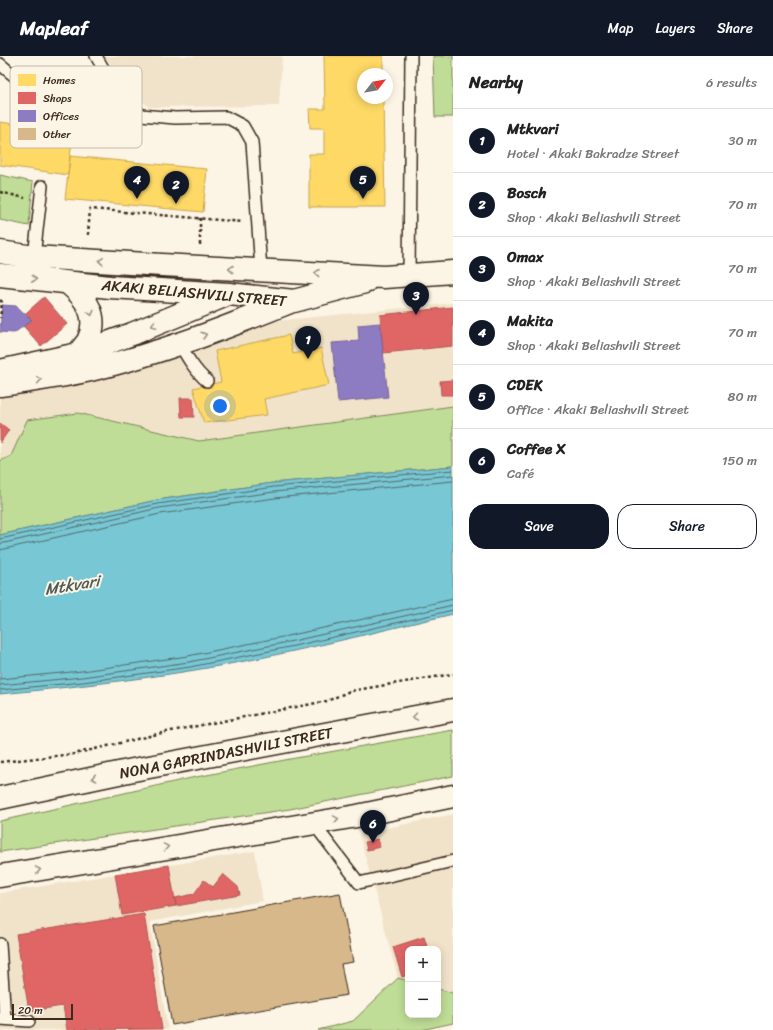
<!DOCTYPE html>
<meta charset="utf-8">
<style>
body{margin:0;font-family:Sriracha,sans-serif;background:#f2f2f2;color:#222}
.controls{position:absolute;right:12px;bottom:12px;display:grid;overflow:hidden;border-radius:8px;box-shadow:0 2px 10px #0003}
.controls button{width:36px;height:36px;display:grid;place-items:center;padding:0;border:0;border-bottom:1px solid #e0e0e0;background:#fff;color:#222;font:20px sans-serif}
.compass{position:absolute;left:357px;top:12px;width:36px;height:36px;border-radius:50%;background:#fff;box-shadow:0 2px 10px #0003;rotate:59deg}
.scale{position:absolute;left:12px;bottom:10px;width:61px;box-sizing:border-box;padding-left:4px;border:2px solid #3b2a1e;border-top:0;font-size:11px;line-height:14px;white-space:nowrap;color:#3b2a1e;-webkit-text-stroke:3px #fcf5e5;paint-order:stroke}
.you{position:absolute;left:220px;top:350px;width:14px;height:14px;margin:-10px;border:3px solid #fff;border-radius:50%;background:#1a73e8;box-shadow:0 0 0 6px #1a73e833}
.badge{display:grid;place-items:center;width:26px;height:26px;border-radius:50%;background:#111827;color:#fff;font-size:13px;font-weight:700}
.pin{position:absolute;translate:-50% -33px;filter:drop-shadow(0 1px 2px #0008)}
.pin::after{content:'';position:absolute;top:21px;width:14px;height:12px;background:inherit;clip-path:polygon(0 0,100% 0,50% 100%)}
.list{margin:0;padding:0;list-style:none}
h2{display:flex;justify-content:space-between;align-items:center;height:52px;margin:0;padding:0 16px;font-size:17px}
h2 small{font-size:13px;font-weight:400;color:#767676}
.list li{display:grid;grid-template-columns:26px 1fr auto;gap:12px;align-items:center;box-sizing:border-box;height:64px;padding:0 16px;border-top:1px solid #e0e0e0}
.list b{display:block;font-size:15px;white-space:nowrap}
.list p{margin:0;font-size:13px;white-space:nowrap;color:#767676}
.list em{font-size:13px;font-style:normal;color:#767676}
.actions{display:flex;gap:8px;padding:12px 16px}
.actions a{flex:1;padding:9px 0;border:1px solid #111827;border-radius:16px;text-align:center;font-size:14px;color:#111827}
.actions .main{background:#111827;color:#fff}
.map{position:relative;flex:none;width:453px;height:974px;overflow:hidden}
header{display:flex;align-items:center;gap:24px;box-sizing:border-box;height:56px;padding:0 20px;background:#111827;color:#fff}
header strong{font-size:19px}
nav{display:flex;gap:22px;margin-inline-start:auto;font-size:14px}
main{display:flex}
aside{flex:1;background:#fff}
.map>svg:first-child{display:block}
.built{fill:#f1e3ca}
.green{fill:#bfdd96;stroke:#7d845a}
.water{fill:#78c7d5;stroke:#60888c}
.homes{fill:#ffd966;stroke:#c4a450}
.shops{fill:#e06666;stroke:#ae5450}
.offices{fill:#8e7cc3;stroke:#756392}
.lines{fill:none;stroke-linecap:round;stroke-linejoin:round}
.shore{stroke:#536967;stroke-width:1}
.building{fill:#d6b88a;stroke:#3b2a1e}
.service-casing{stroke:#3b2a1e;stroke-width:14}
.secondary-casing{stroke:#3b2a1e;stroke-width:25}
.primary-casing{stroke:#3b2a1e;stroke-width:25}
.path{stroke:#3b2a1e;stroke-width:2.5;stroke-dasharray:3 3;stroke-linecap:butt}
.service{stroke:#fcf5e5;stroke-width:11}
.secondary{stroke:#fcf5e5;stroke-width:22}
.primary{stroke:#fcf5e5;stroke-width:22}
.oneway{stroke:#9c9082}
.labels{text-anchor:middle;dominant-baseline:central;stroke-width:4;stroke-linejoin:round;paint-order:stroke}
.street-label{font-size:15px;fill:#3b2a1e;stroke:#fcf5e5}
.water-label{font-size:16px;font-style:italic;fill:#4d5955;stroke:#fcf5e5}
.key{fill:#fcf5e5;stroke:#c2b8a9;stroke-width:1}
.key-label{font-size:11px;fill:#3b2a1e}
</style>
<header>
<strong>Mapleaf</strong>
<nav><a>Map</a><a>Layers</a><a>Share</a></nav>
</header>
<main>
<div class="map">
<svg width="453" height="974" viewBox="0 0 453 974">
<rect width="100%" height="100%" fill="#fcf5e5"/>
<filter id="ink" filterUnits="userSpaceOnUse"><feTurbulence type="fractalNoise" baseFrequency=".025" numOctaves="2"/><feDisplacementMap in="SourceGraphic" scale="8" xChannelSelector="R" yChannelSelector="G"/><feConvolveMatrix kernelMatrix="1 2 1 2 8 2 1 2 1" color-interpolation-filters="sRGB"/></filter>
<g filter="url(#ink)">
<path class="built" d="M104 0H282L279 50 149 51 127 32Z
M453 247V350L199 385 78 357 27 364 11 400 0 405V339L85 328 274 265Z
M453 758V937H452L438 933V893H408V925L398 922 359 778Z
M255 795 263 845 150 866 168 974H0V837Z"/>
<path class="green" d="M433 0H453V61H435Z
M0 119 33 126 29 170 0 164Z
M453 350V410L273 427 157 444 0 479V405L11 400 27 364 78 357 199 385Z
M453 674V720L290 753 0 796V765L191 722 290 703Z
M398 922 408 925V959H438V933L453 937V967L421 974H318L353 965Z"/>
<path class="water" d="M453 410V558C366 578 278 601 189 615 127 625 63 632 0 638V479L157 444 273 427Z"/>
<path class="homes" d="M324 0H383V18H363V42H383L385 151H309V98H324V72H310L309 53H325Z
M0 66 73 76 68 119 0 109Z
M70 100 207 113 203 156 65 143Z
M289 279 293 298 321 292 329 329 264 343 267 359 204 367 193 332 221 326 215 295Z"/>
<path class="shops" d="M44 241 67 268 41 290 18 264Z
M453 251V290L383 297 380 259Z
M453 324V339H441L440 325Z
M180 342H193L194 361H181Z
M0 367 9 374 0 387Z
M378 783 380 791 367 794 365 786Z
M169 809 176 850 122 859 115 818Z
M223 818 238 831 240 839 176 850 175 842 194 838 204 824 213 831Z
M144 858 162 973 67 974 63 950 29 955 16 878Z
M424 881 428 893H408V919L402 921 393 891Z"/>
<path class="offices" d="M2 249 16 250 32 264 14 277 0 276Z
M380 267 388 341 338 346 332 287 359 285 358 269Z"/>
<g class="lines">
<path class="shore" d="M0 483 158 448 274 431 453 414
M0 488 159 452 274 436 453 419
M0 494 160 458 275 442 453 425
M0 623 82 615 188 600 292 579 453 543
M0 629 82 621 189 606 293 585 453 549
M0 634 83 626 190 611 294 590 453 554"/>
</g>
<path class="building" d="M340 837 353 906 341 908 347 939 172 969 154 870Z"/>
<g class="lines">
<defs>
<path id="service" d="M96 0 115 33 141 59 175 62 226 61 243 70 252 86 261 214
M0 8 24 28 89 43 138 58
M34 201 42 130
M409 219 411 0
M179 287C187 301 195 315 207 325
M313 767 359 827 453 805
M0 888 5 963
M0 963 29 965"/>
<path id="secondary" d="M0 196 34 201 162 209 384 221 453 216
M0 219 110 231 229 238 294 245 365 226
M68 227C86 242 100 260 88 285 85 289 81 294 78 298
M0 315 78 298 132 278 224 240
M0 329C30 325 60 321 90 314 159 298 225 272 290 246"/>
<path id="primary" d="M0 742 133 714 453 654
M0 820 357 760 453 740"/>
</defs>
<use href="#service" class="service-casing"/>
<use href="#secondary" class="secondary-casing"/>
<use href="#primary" class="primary-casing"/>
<path class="path" d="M0 136 25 142
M200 162V190
M88 179 90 153 242 166
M0 244 2 246 0 262
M0 706 74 698 166 676 327 645 350 635 453 618"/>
<use href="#service" class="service"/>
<use href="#secondary" class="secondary"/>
<use href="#primary" class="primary"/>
</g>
<defs><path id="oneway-chevron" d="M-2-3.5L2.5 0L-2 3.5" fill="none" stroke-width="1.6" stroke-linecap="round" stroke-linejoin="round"/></defs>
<g class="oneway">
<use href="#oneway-chevron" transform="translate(101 205) rotate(-176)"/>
<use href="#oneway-chevron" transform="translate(231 213) rotate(-177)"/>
<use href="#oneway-chevron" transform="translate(317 217) rotate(-177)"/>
<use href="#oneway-chevron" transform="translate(34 223) rotate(6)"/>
<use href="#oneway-chevron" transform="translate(91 257) rotate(76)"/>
<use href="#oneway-chevron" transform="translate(154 269) rotate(158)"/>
<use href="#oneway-chevron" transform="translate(204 279) rotate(-18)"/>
<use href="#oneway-chevron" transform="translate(39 324) rotate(-8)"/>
<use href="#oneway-chevron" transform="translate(415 661) rotate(170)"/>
<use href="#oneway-chevron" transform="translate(94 722) rotate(168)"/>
<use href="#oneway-chevron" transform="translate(336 763) rotate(-9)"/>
<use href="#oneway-chevron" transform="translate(166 791) rotate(-10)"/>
<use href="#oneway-chevron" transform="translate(38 814) rotate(-10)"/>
</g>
</g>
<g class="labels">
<g class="street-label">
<text transform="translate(194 237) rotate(5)">AKAKI BELIASHVILI STREET</text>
<text transform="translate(226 697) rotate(-11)">NONA GAPRINDASHVILI STREET</text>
</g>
<g class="water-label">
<text transform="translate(72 529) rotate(-9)">Mtkvari</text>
</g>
</g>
<rect x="10" y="10" width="132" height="82" rx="6" class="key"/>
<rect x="18" y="18" width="18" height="12" fill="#ffd966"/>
<rect x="18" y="36" width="18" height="12" fill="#e06666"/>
<rect x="18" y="54" width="18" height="12" fill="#8e7cc3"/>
<rect x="18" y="72" width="18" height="12" fill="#d6b88a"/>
<g class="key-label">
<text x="43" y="28">Homes</text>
<text x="43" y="46">Shops</text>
<text x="43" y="64">Offices</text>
<text x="43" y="82">Other</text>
</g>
</svg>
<div class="controls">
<button>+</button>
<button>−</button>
</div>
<svg class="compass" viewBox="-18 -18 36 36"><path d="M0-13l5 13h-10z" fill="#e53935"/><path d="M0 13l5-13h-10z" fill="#767676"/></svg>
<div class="scale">20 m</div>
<div class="you"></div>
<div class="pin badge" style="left:308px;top:303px">1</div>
<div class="pin badge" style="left:176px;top:148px">2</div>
<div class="pin badge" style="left:416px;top:259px">3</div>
<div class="pin badge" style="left:137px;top:143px">4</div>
<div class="pin badge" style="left:363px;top:143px">5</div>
<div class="pin badge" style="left:373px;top:787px">6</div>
</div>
<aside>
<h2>Nearby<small>6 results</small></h2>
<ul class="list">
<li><span class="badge">1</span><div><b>Mtkvari</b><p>Hotel · Akaki Bakradze Street</p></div><em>30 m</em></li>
<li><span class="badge">2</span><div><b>Bosch</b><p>Shop · Akaki Beliashvili Street</p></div><em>70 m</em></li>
<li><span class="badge">3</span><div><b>Omax</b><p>Shop · Akaki Beliashvili Street</p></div><em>70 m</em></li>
<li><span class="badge">4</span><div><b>Makita</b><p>Shop · Akaki Beliashvili Street</p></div><em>70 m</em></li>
<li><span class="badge">5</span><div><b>CDEK</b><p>Office · Akaki Beliashvili Street</p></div><em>80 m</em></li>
<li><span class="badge">6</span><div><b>Coffee X</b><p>Café</p></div><em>150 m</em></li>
</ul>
<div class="actions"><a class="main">Save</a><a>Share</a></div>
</aside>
</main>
